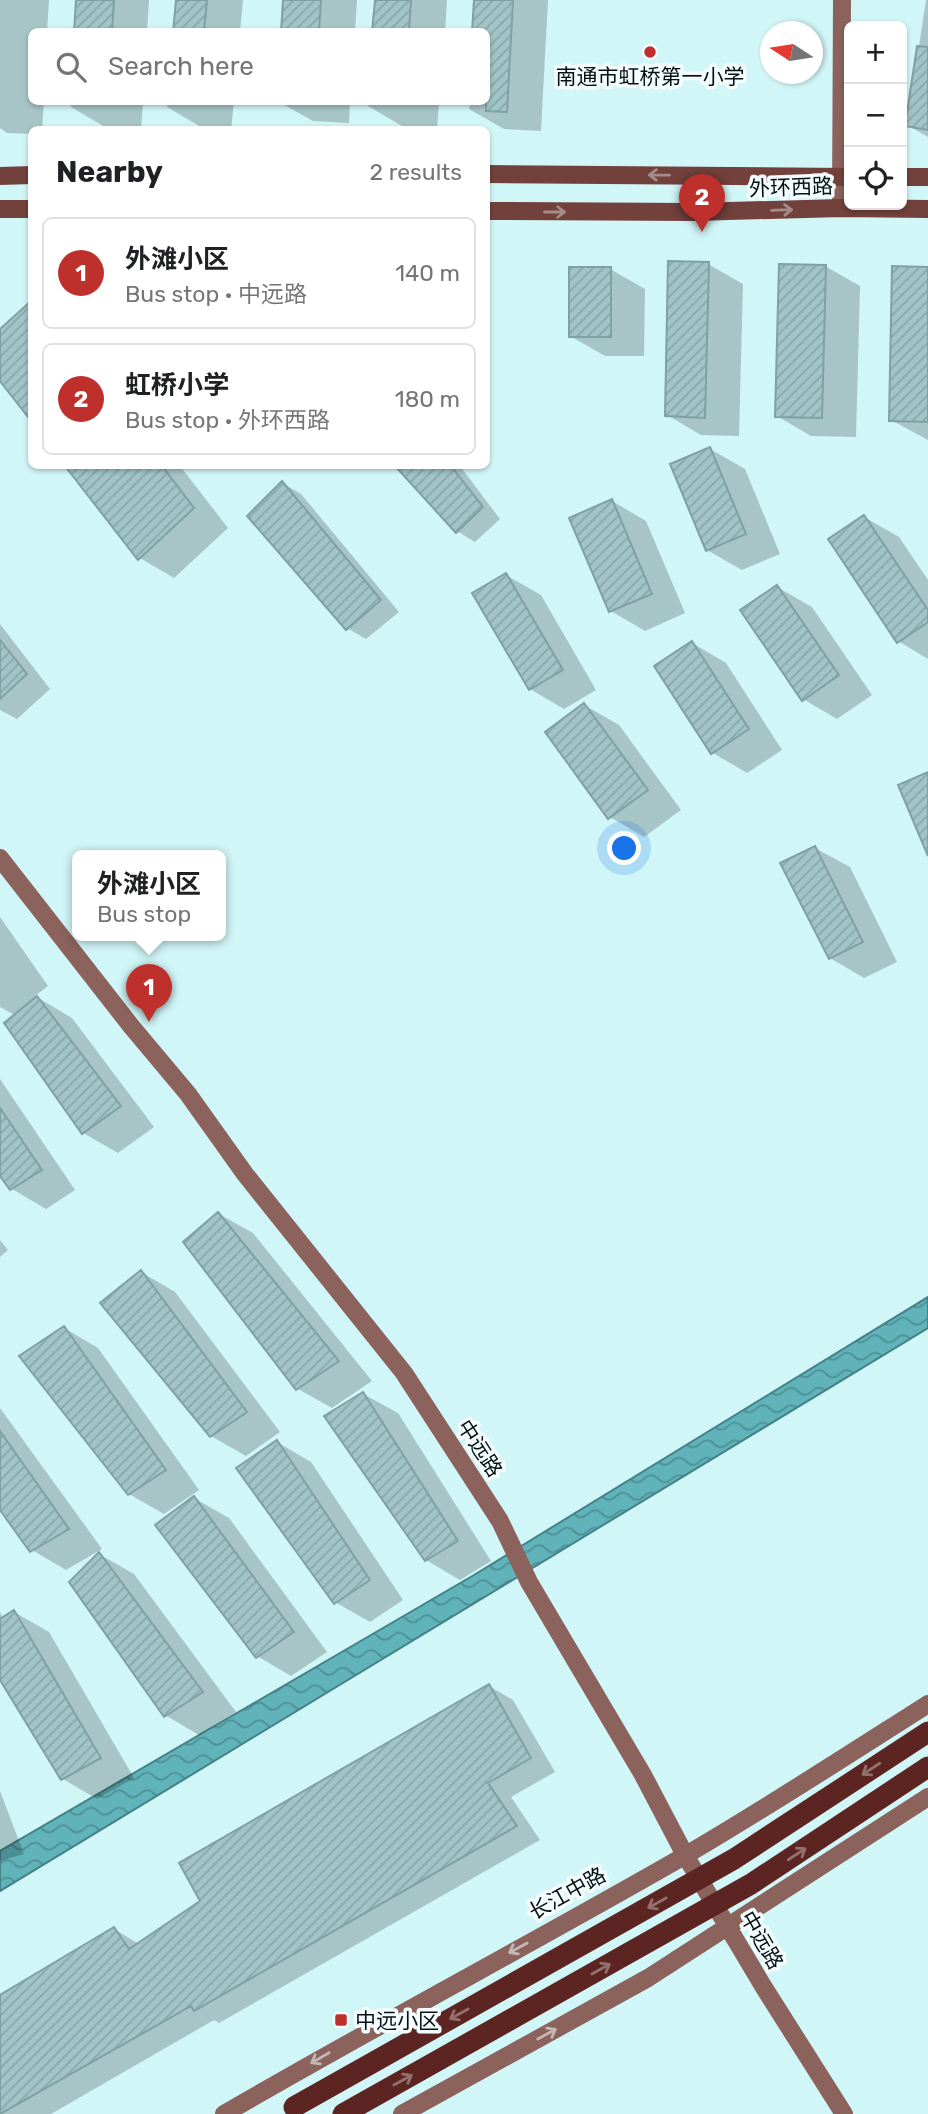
<!DOCTYPE html>
<meta charset="utf-8">
<style>
body{margin:0;font-family:Rubik,"Noto Sans SC",sans-serif;background:#f6f6f6;color:#202124}
.controls{position:absolute;right:21px;top:21px;display:grid;overflow:hidden;border-radius:10px;box-shadow:0 2px 5px #0004}
.controls button{width:63px;height:63px;display:grid;place-items:center;padding:0;border:0;border-bottom:2px solid #e0e0e0;background:#fff;color:#202124;font:35px sans-serif}
.compass{position:absolute;left:760px;top:21px;width:63px;height:63px;border-radius:50%;background:#fff;box-shadow:0 2px 5px #0004;rotate:282deg}
.you{position:absolute;left:625px;top:849px;width:24px;height:24px;margin:-18px;border:5px solid #fff;border-radius:50%;background:#1a73e8;box-shadow:0 0 0 10px #1a73e833}
.badge{display:grid;place-items:center;width:46px;height:46px;border-radius:50%;background:#be302b;color:#fff;font-size:23px;font-weight:700}
.pin{position:absolute;translate:-50% -58px;filter:drop-shadow(0 2px 4px #0008)}
.pin::after{content:'';position:absolute;top:37px;width:24px;height:21px;background:inherit;clip-path:polygon(0 0,100% 0,50% 100%)}
.popup{position:absolute;left:72px;top:850px;width:154px;height:91px;box-sizing:border-box;display:grid;place-content:center;border-radius:10px;background:#fff;filter:drop-shadow(0 2px 5px #0005);font-size:23px;white-space:nowrap;color:#757577}
.popup b{font-size:26px;color:#202124}
.popup::after{content:'';position:absolute;left:50%;top:100%;margin-left:-14px;border:14px solid transparent;border-top-color:#fff}
.list{margin:0;padding:0;list-style:none}
h2{display:flex;justify-content:space-between;align-items:center;height:91px;margin:0;padding:0 28px;font-size:30px}
h2 small{font-size:23px;font-weight:400;color:#757577}
.list li{display:grid;grid-template-columns:46px 1fr auto;gap:21px;align-items:center;box-sizing:border-box;height:112px;margin:0 14px 14px;padding:0 14px;border:2px solid #e0e0e0;border-radius:10px}
.list b{display:block;font-size:26px;white-space:nowrap}
.list p{margin:0;font-size:23px;white-space:nowrap;color:#757577}
.list em{font-size:23px;font-style:normal;color:#757577}
.icon{flex:none;width:38px;height:38px;fill:none;stroke:currentColor;stroke-width:2;stroke-linecap:round;stroke-linejoin:round}
.map{position:relative;flex:none;width:928px;height:2114px;overflow:hidden}
.search{position:absolute;background:#fff;box-shadow:0 2px 5px #0004;left:28px;top:28px;width:462px;height:77px;display:flex;align-items:center;gap:18px;box-sizing:border-box;padding:0 24px;border-radius:10px;color:#757577;font-size:26px}
.panel{position:absolute;background:#fff;box-shadow:0 2px 5px #0004;left:28px;top:126px;width:462px;height:343px;border-radius:10px}
.map>svg:first-child{display:block}
.water{fill:url(#water-waves);stroke:#448287;stroke-width:2}
.shadow{fill:#0003}
.building{fill:url(#building-hatch);stroke:#7fa1a4;stroke-width:2}
.lines{fill:none;stroke-linecap:round;stroke-linejoin:round}
.secondary{stroke:#8b625c;stroke-width:18}
.primary{stroke:#72413c;stroke-width:18}
.highway-bridge{stroke:#5c2521;stroke-width:21}
.oneway{stroke:#a68c89}
.oneway2{stroke:#92706e}
.oneway3{stroke:#c5b7b5}
.poi-dot{fill:#be302b;stroke:#f5fcfd;stroke-width:2.5}
.labels{text-anchor:middle;dominant-baseline:central;stroke-width:7;stroke-linejoin:round;paint-order:stroke}
.poi-label{font-size:21px;fill:#041011;stroke:#f5fcfd}
.street-label{font-size:21px;fill:#041011;stroke:#f5fcfd}
</style>
<div class="map">
<svg width="928" height="2114" viewBox="0 0 928 2114">
<defs>
<pattern id="water-waves" width="16" height="10" patternUnits="userSpaceOnUse" patternTransform="scale(1.75)"><rect width="16" height="10" fill="#60b3b9"/><path d="M0 5q4-4 8 0t8 0" fill="none" stroke="#4d9095"/></pattern>
<pattern id="building-hatch" width="6" height="6" patternUnits="userSpaceOnUse" patternTransform="scale(1.75)"><rect width="6" height="6" fill="#a1c4c7"/><path d="M-1 1l2-2M0 6l6-6M5 7l2-2" fill="none" stroke="#89a7aa"/></pattern>
</defs>
<rect width="100%" height="100%" fill="#d1f6f8"/>
<path class="water" d="M928 1297V1328L0 1891V1851L474 1575Z"/>
<path class="shadow" d="M0 0H49L47 32H32V102H44L42 130H32V134L7 133 0 128Z
M78 0H149L147 32H76Z
M178 0H243L240 32H175Z
M285 0H357L355 32H283Z
M376 0H447L445 32H374Z
M476 0H548L541 131 504 129 469 109 470 102H486V32Z
M926 0H928V137L907 125Z
M71 102H143L141 129 105 127 71 107Z
M168 102H234L231 130 201 127 167 107Z
M279 102H350L349 123 313 121Z
M368 102H439L437 129 402 126 368 106Z
M708 264 743 284 739 436 701 435 667 415Z
M825 266 860 286 856 437 811 436 777 416Z
M928 268V440L891 420Z
M610 269 645 289 644 356H605L570 336Z
M710 449 745 469 780 554 742 570 707 550Z
M68 466H180L228 528 174 578 140 558Z
M397 466H460L500 519 475 542 457 531Z
M282 483 301 494 399 612 366 639 347 628Z
M612 501 646 521 685 613 645 631 611 611Z
M864 517 899 537 928 580V659L898 641Z
M506 575 541 595 596 690 564 709 530 689Z
M777 587 812 607 872 695 837 719 803 699Z
M0 624 50 689 17 719 0 710Z
M692 643 726 663 782 750 747 773 713 753Z
M584 705 619 725 681 810 644 837 610 817Z
M815 848 850 867 897 962 864 978 830 958Z
M0 917 48 986 35 996 72 1018 154 1127 118 1153 83 1133 16 1016 0 1007Z
M0 1079 75 1190 46 1209 12 1189 0 1173Z
M219 1214 253 1233 372 1381 332 1408 298 1389Z
M0 1240 8 1250 0 1257Z
M141 1272 175 1292 280 1432 246 1456 211 1436Z
M64 1328 98 1348 199 1490 164 1514 129 1494Z
M363 1394 398 1413 491 1561 460 1580 426 1560Z
M0 1408 102 1549 66 1570 32 1550 0 1507Z
M277 1442 311 1462 403 1600 370 1622 335 1602Z
M194 1498 229 1518 327 1652 291 1676 257 1656Z
M99 1554 134 1574 236 1712 199 1735 165 1715Z
M0 1612 3 1619 14 1612 49 1632 134 1778 97 1799 63 1779 0 1677Z
M489 1686 513 1700 555 1772 511 1797 540 1840 219 2023 214 2020 51 2114H0V1997L114 1929 139 1944 202 1901Z
M0 1791 24 1854 0 1861Z"/>
<path class="building" d="M76 0H114L112 32H74Z
M176 0H207L204 32H173Z
M283 0H321L319 32H281Z
M375 0H411L409 32H372Z
M474 0H513L507 112 486 111V32H472Z
M917 46 928 47V130L905 126Z
M668 261 709 262 705 418 665 416Z
M779 264 826 265 822 418 775 417Z
M892 266 928 267V422L889 421Z
M569 267H611V337H569Z
M32 300V422L0 381V329Z
M710 447 746 534 706 551 670 464Z
M65 466H162L194 508 138 560Z
M395 466H451L483 507 456 533Z
M282 481 381 600 346 630 247 516Z
M612 499 652 594 609 612 569 518Z
M864 515 928 610V622L897 643 828 539Z
M506 573 563 670 529 690 472 593Z
M777 585 839 675 802 701 740 610Z
M0 640 27 674 0 699Z
M692 641 749 729 711 754 654 666Z
M584 703 648 790 608 819 545 732Z
M928 772V856L898 785Z
M815 846 863 942 829 959 780 863Z
M37 996 121 1106 82 1134 4 1023Z
M0 1108 42 1170 10 1190 0 1176Z
M218 1212 339 1361 296 1390 183 1242Z
M141 1270 247 1412 210 1437 100 1303Z
M64 1326 166 1470 128 1495 19 1356Z
M363 1392 458 1541 425 1561 324 1416Z
M0 1431 69 1529 30 1552 0 1510Z
M277 1440 370 1580 334 1604 236 1468Z
M194 1496 294 1632 256 1658 155 1525Z
M99 1552 203 1692 164 1717 69 1582Z
M14 1610 101 1758 61 1780 0 1680V1619Z
M489 1684 531 1758 488 1783 517 1826 194 2011 191 2006 0 2114V1995L114 1927 129 1949 200 1901 179 1863Z"/>
<g class="lines">
<path class="secondary" d="M841 208 842 0
M0 858 131 1026 188 1094 245 1174 404 1373 500 1521 529 1582 643 1775 685 1855 763 1986 844 2114
M224 2114C377 2025 533 1943 686 1855 768 1807 848 1755 928 1704
M402 2114 648 1978 928 1797"/>
<path class="primary" d="M486 174 849 177
M0 176 32 175
M902 177H928
M0 209H32
M486 211 694 212 841 208 928 209"/>
<path class="highway-bridge" d="M294 2107 734 1859 928 1732
M343 2114 751 1884 928 1767"/>
</g>
<defs><path id="oneway-shaft" d="M-6 0H5M1.5-3L5.5 0L1.5 3" fill="none" stroke-width="1.6" stroke-linecap="round" stroke-linejoin="round" transform="scale(1.75)"/></defs>
<g class="oneway">
<use href="#oneway-shaft" transform="translate(659 175) rotate(-179)"/>
<use href="#oneway-shaft" transform="translate(782 210) rotate(-2)"/>
<use href="#oneway-shaft" transform="translate(555 212)"/>
</g>
<g class="oneway2">
<use href="#oneway-shaft" transform="translate(871 1769) rotate(147)"/>
<use href="#oneway-shaft" transform="translate(797 1854) rotate(-33)"/>
<use href="#oneway-shaft" transform="translate(657 1903) rotate(151)"/>
<use href="#oneway-shaft" transform="translate(601 1969) rotate(-29)"/>
<use href="#oneway-shaft" transform="translate(459 2014) rotate(151)"/>
<use href="#oneway-shaft" transform="translate(403 2080) rotate(-29)"/>
</g>
<g class="oneway3">
<use href="#oneway-shaft" transform="translate(518 1948) rotate(151)"/>
<use href="#oneway-shaft" transform="translate(547 2034) rotate(-29)"/>
<use href="#oneway-shaft" transform="translate(320 2058) rotate(150)"/>
</g>
<g class="poi-dot">
<circle cx="650" cy="52" r="7"/>
<rect x="334" y="2013" width="14" height="14" rx="3.5"/>
</g>
<g class="labels">
<g class="poi-label">
<text x="650" y="76">南通市虹桥第一小学</text>
<text x="355" y="2020" text-anchor="start">中远小区</text>
</g>
<g class="street-label">
<text transform="translate(791 187) rotate(-2)">外环西路</text>
<text transform="translate(480 1448) rotate(57)">中远路</text>
<text transform="translate(567 1893) rotate(-29)">长江中路</text>
<text transform="translate(762 1940) rotate(60)">中远路</text>
</g>
</g>
</svg>
<div class="controls">
<button>+</button>
<button>−</button>
<button><svg class="icon" aria-label="locate" viewBox="0 0 24 24"><circle cx="12" cy="12" r="6"/><path d="M12 2v4M12 18v4M2 12h4M18 12h4"/></svg></button>
</div>
<svg class="compass" viewBox="-18 -18 36 36"><path d="M0-13l5 13h-10z" fill="#e53935"/><path d="M0 13l5-13h-10z" fill="#757577"/></svg>
<div class="you"></div>
<div class="pin badge" style="left:149px;top:1022px">1</div>
<div class="popup"><b>外滩小区</b>Bus stop</div>
<div class="pin badge" style="left:702px;top:232px">2</div>
<div class="search"><svg class="icon" aria-label="search" viewBox="0 0 24 24"><circle cx="10" cy="10" r="6"/><path d="M15 15l6 6"/></svg>Search here</div>
<section class="panel">
<h2>Nearby<small>2 results</small></h2>
<ul class="list">
<li><span class="badge">1</span><div><b>外滩小区</b><p>Bus stop · 中远路</p></div><em>140 m</em></li>
<li><span class="badge">2</span><div><b>虹桥小学</b><p>Bus stop · 外环西路</p></div><em>180 m</em></li>
</ul>
</section>
</div>
